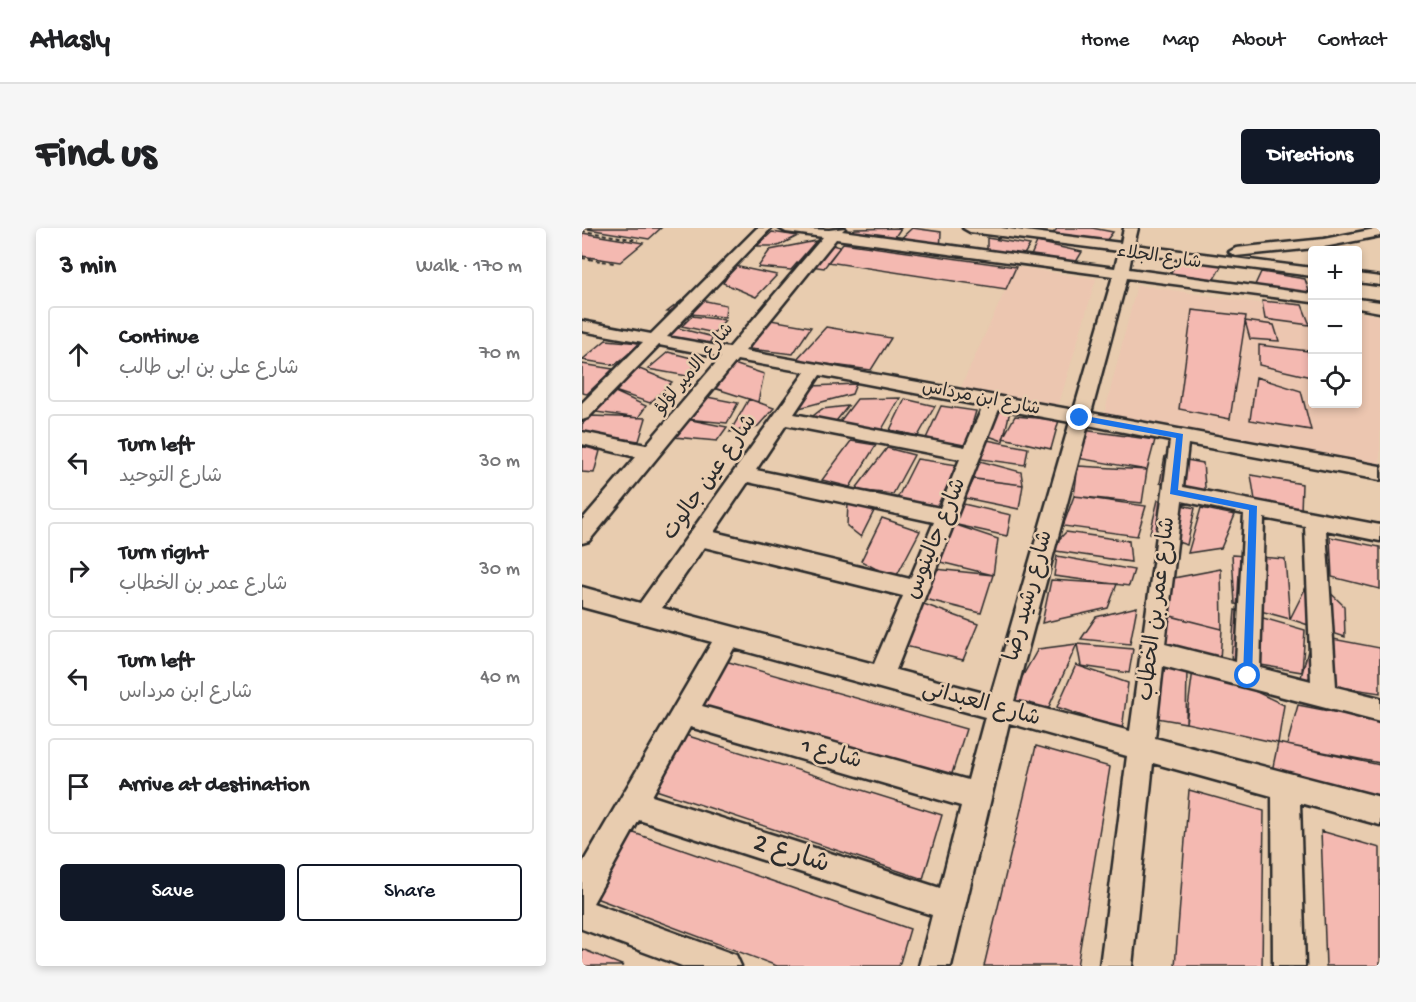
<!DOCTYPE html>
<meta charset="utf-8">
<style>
body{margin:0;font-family:"Gochi Hand","Playpen Sans Arabic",sans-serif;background:#f6f6f6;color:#202124}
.controls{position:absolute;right:18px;top:18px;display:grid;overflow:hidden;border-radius:6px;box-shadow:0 3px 9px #0003}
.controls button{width:54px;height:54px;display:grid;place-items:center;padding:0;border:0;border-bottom:2px solid #e0e0e0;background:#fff;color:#202124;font:30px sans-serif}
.stop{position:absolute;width:18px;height:18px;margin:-14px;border:4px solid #1a73e8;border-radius:50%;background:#fff}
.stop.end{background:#1a73e8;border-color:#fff;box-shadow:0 2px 6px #0008}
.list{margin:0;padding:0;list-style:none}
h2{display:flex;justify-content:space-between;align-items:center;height:78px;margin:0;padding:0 24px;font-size:26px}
h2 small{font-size:20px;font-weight:400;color:#757577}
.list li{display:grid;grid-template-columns:39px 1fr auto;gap:18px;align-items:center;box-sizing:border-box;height:96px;margin:0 12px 12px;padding:0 12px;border:2px solid #e0e0e0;border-radius:6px}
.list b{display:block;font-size:22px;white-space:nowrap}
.list p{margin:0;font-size:20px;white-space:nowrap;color:#757577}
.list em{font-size:20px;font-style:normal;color:#757577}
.actions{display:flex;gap:12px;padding:18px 24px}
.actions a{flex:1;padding:14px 0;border:2px solid #111827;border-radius:6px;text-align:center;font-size:21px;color:#111827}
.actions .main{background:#111827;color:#fff}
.icon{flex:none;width:33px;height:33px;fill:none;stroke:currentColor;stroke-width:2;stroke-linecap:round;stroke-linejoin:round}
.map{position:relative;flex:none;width:798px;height:738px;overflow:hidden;border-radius:6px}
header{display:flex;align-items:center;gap:36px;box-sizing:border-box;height:84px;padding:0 30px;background:#fff;border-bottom:2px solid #e0e0e0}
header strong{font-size:28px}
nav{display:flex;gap:33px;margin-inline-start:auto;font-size:21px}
.intro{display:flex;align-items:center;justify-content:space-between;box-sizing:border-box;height:144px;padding:0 36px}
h1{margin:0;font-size:42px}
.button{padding:15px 27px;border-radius:6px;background:#111827;color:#fff;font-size:21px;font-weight:700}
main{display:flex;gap:36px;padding:0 36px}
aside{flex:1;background:#fff;border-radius:6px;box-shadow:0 3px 9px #0003}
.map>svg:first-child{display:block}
.built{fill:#ecc6b0}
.building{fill:#f4b9b1;stroke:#2b2b2b;stroke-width:1.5}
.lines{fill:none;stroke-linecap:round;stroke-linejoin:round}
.minor-casing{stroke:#2b2b2b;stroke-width:5}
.path{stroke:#2b2b2b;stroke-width:2;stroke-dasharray:4 3;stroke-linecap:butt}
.minor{fill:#e8ccaf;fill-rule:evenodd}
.route{fill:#1a73e8}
.labels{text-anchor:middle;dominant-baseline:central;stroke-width:5;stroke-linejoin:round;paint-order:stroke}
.far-street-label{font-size:18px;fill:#2b2b2b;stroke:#e8ccaf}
.street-label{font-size:22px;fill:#2b2b2b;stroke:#e8ccaf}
.near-street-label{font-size:27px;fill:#2b2b2b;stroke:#e8ccaf}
</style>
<header>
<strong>Atlasly</strong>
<nav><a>Home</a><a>Map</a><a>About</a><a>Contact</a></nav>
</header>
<div class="intro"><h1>Find us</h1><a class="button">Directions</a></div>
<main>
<aside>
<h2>3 min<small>Walk · 170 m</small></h2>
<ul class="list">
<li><svg class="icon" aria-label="ahead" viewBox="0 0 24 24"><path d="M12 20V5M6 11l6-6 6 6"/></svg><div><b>Continue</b><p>شارع على بن ابى طالب</p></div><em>70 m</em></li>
<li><svg class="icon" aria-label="left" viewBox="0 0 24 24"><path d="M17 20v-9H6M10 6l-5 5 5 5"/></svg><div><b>Turn left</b><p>شارع التوحيد</p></div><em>30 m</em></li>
<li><svg class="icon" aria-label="right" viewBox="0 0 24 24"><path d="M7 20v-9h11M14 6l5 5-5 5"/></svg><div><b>Turn right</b><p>شارع عمر بن الخطاب</p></div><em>30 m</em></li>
<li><svg class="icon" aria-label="left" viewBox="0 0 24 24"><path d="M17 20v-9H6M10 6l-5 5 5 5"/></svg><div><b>Turn left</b><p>شارع ابن مرداس</p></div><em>40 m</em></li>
<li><svg class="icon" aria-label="arrive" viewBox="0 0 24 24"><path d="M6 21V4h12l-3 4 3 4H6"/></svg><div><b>Arrive at destination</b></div></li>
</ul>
<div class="actions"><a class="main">Save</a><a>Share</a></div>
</aside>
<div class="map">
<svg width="798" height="738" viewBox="0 0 798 738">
<rect width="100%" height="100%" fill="#e8ccaf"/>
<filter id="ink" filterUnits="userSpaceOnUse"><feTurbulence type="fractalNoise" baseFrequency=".0167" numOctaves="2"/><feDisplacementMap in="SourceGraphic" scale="12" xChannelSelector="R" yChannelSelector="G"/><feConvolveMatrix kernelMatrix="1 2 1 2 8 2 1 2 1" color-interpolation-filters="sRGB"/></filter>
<g filter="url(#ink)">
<path class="built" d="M434 39 514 51 476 179 378 161Z
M555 57 730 83V176H776V84L798 88V237L522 187Z"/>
<path class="building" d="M0 0H79L67 11Z
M319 0 307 18 256 11 273 1Z
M330 0 359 4 358 26 312 17Z
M476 0H510L531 4 524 13 471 5Z
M190 4 216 8 196 18H175Z
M0 5 61 15 38 34 0 28Z
M405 10 448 17 441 28 405 23Z
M234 13 209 42 176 39 188 22Z
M234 13 258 19 242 40 215 36Z
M455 14 500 24 491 39 448 30Z
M261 15 434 39 424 61 246 34Z
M598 29 640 37 632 51 588 46Z
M152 38 195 47 174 69 141 55Z
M679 44 723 51 728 66 673 57Z
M104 69 144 77 143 89 85 84Z
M680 73 720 77 728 97 683 91Z
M610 82 664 88 648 191 597 181Z
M110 88 143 92 132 105 100 98Z
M171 89 229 99 211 126 168 121Z
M663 93 692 97 697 113 668 111Z
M92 99 131 109 122 124 74 118Z
M244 99 309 110 289 142 214 132Z
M24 112 59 115 33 137 0 132Z
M677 117 726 123 729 149 677 137Z
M86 124 117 132 105 148 66 141Z
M149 135 182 146 176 174 132 160Z
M0 136 31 141 5 166 0 165Z
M45 136 90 154 68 175 18 158Z
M674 149 719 163 729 202 668 192Z
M274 156 270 166 210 182 230 158Z
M31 163 64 178 56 190 14 184Z
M125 169 156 175 145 195 104 191Z
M318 170 299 203 256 196 275 171Z
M167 171 192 180 176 198 148 204Z
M323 171 353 178 336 208 308 202Z
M266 178 251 197 222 195 240 181Z
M359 178 394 183 384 217H341Z
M400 178 428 183 421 213 392 203Z
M9 188 64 190 57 213 0 205V196Z
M433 188 477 192 469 221 421 210Z
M104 191 145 199 135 213 92 209Z
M501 202 573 212 565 242 495 230Z
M405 212 446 220 443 237 399 231Z
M269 213 294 217 268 259 240 252Z
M0 218 18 223 12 245 0 244Z
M305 220 332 227 311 266 273 262Z
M583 228 621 235 624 271 578 255Z
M335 231 376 237 355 278 314 273Z
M394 232 439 244 441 257 386 250Z
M496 238 565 242 560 275 492 268Z
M669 247 720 256 719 283 673 272Z
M392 251 441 257 437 281 383 270Z
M492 268 564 278 555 308 481 298Z
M576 272 613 280 605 317 568 305Z
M266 275 293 281 279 309 265 298Z
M377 275 429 287 425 308 371 296Z
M619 280 653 287 639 320 606 325Z
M300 290 338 303 313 351 279 333Z
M371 296 416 311 411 347 354 333Z
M484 304 547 313 549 334 467 322Z
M748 309 798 319V361L750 349Z
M650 327 703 331 708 391 653 376Z
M475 328 552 342 547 358 472 348Z
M353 341 411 347 399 385 339 370Z
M639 341 640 401 584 387 592 350Z
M730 347 762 378 763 409 708 391Z
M469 352 535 356 526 380 460 395Z
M339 375 396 396 381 432 319 417Z
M555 379 548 416 499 411 514 389Z
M653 382 723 402 720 444 649 432Z
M589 388 640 401 638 432 580 416Z
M730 407 798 420V465L718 453Z
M495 416 551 421 547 445 499 438Z
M495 416 465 483 427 472 456 421Z
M143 433 384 501 367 555 116 479Z
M612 434 702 477 696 515 604 495Z
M494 437 546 455 540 502 475 479Z
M580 437 605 441 604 495 563 488Z
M716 477 798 493V535L705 517Z
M103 507 360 587 341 651 71 561Z
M696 515 798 537V575L686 562Z
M454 518 528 539 495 738H402Z
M607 562 682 583 680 738H593Z
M739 603 798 620V738H744Z
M49 604 328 701 317 738H195L11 669Z
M0 721 42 738H0Z"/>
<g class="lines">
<defs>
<path id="minor" d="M175 0H189L85 109 147 120 241 9 204 4 197 0 247 2 263 0 260 3 533 40 537 23 388 4 381 0H419L539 15 542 0H556L552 17 730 40V48L550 25 547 41 730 66V74L545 50 509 185 798 238V252L606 216 601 259 798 297V313L744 302 754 459 798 470V494L581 438 573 510 798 569V597L718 575 723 738H691L690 568 571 535 550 738H518L545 528 427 495 369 738H337L350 687 57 592 11 675 154 727 159 738H100L0 701V636L130 414 0 379V359L58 375 223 144 155 132 7 313 0 315V292L54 229 0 216V204L64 217 139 129 77 117 6 190 0 192V175L61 114 0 103V93L69 106ZM254 11 531 48 492 182 163 123ZM238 147 401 178 383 219 212 186ZM417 181 488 194 409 467 314 442ZM204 197 378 231 358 280 174 242ZM506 197 588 213 548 503 432 473ZM166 254 352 294 328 351 132 304ZM600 273 662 286 654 434 583 416ZM682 290 723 298 729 453 678 440ZM122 319 321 368 292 436 80 380ZM152 420 403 489 386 552 120 478ZM108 499 379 578 358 660 70 568Z
M798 0V8L742 19 654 28 647 24 654 20 742 11Z
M776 46 798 49V57L776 54Z
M776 71 798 74V84L776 80Z"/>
</defs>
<use href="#minor" class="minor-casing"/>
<path class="path" d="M0 3 56 12
M0 30 32 35"/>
<use href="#minor" class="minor"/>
</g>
</g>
<path class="route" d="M498 187 601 206 596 262 675 278 670 452 666 453 661 448 667 282 588 266 594 210 495 192V188Z"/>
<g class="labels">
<g class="far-street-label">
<text transform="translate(577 30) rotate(8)">شارع الجلاء</text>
<text transform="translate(113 141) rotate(-50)">شارع الامير لؤلؤ</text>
<text transform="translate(399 171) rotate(11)">شارع ابن مرداس</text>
</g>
<g class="street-label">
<text transform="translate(129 250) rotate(-55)">شارع عين جالوت</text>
<text transform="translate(355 311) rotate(-68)">شارع جالينوس</text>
<text transform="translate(448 368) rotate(-75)">شارع رشيد رضا</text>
<text transform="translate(576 381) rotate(-83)">شارع عمر بن الخطاب</text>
<text transform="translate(399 477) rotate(15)">شارع العبدانى</text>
<text transform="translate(249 527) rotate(16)">شارع 1</text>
</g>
<g class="near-street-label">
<text transform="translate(209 627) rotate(18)">شارع 2</text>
</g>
</g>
</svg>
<div class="controls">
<button>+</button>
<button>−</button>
<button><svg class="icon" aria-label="locate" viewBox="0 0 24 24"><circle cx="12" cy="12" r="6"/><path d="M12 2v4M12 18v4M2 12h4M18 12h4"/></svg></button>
</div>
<div class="stop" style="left:666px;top:448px"></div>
<div class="stop end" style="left:498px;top:190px"></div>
</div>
</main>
